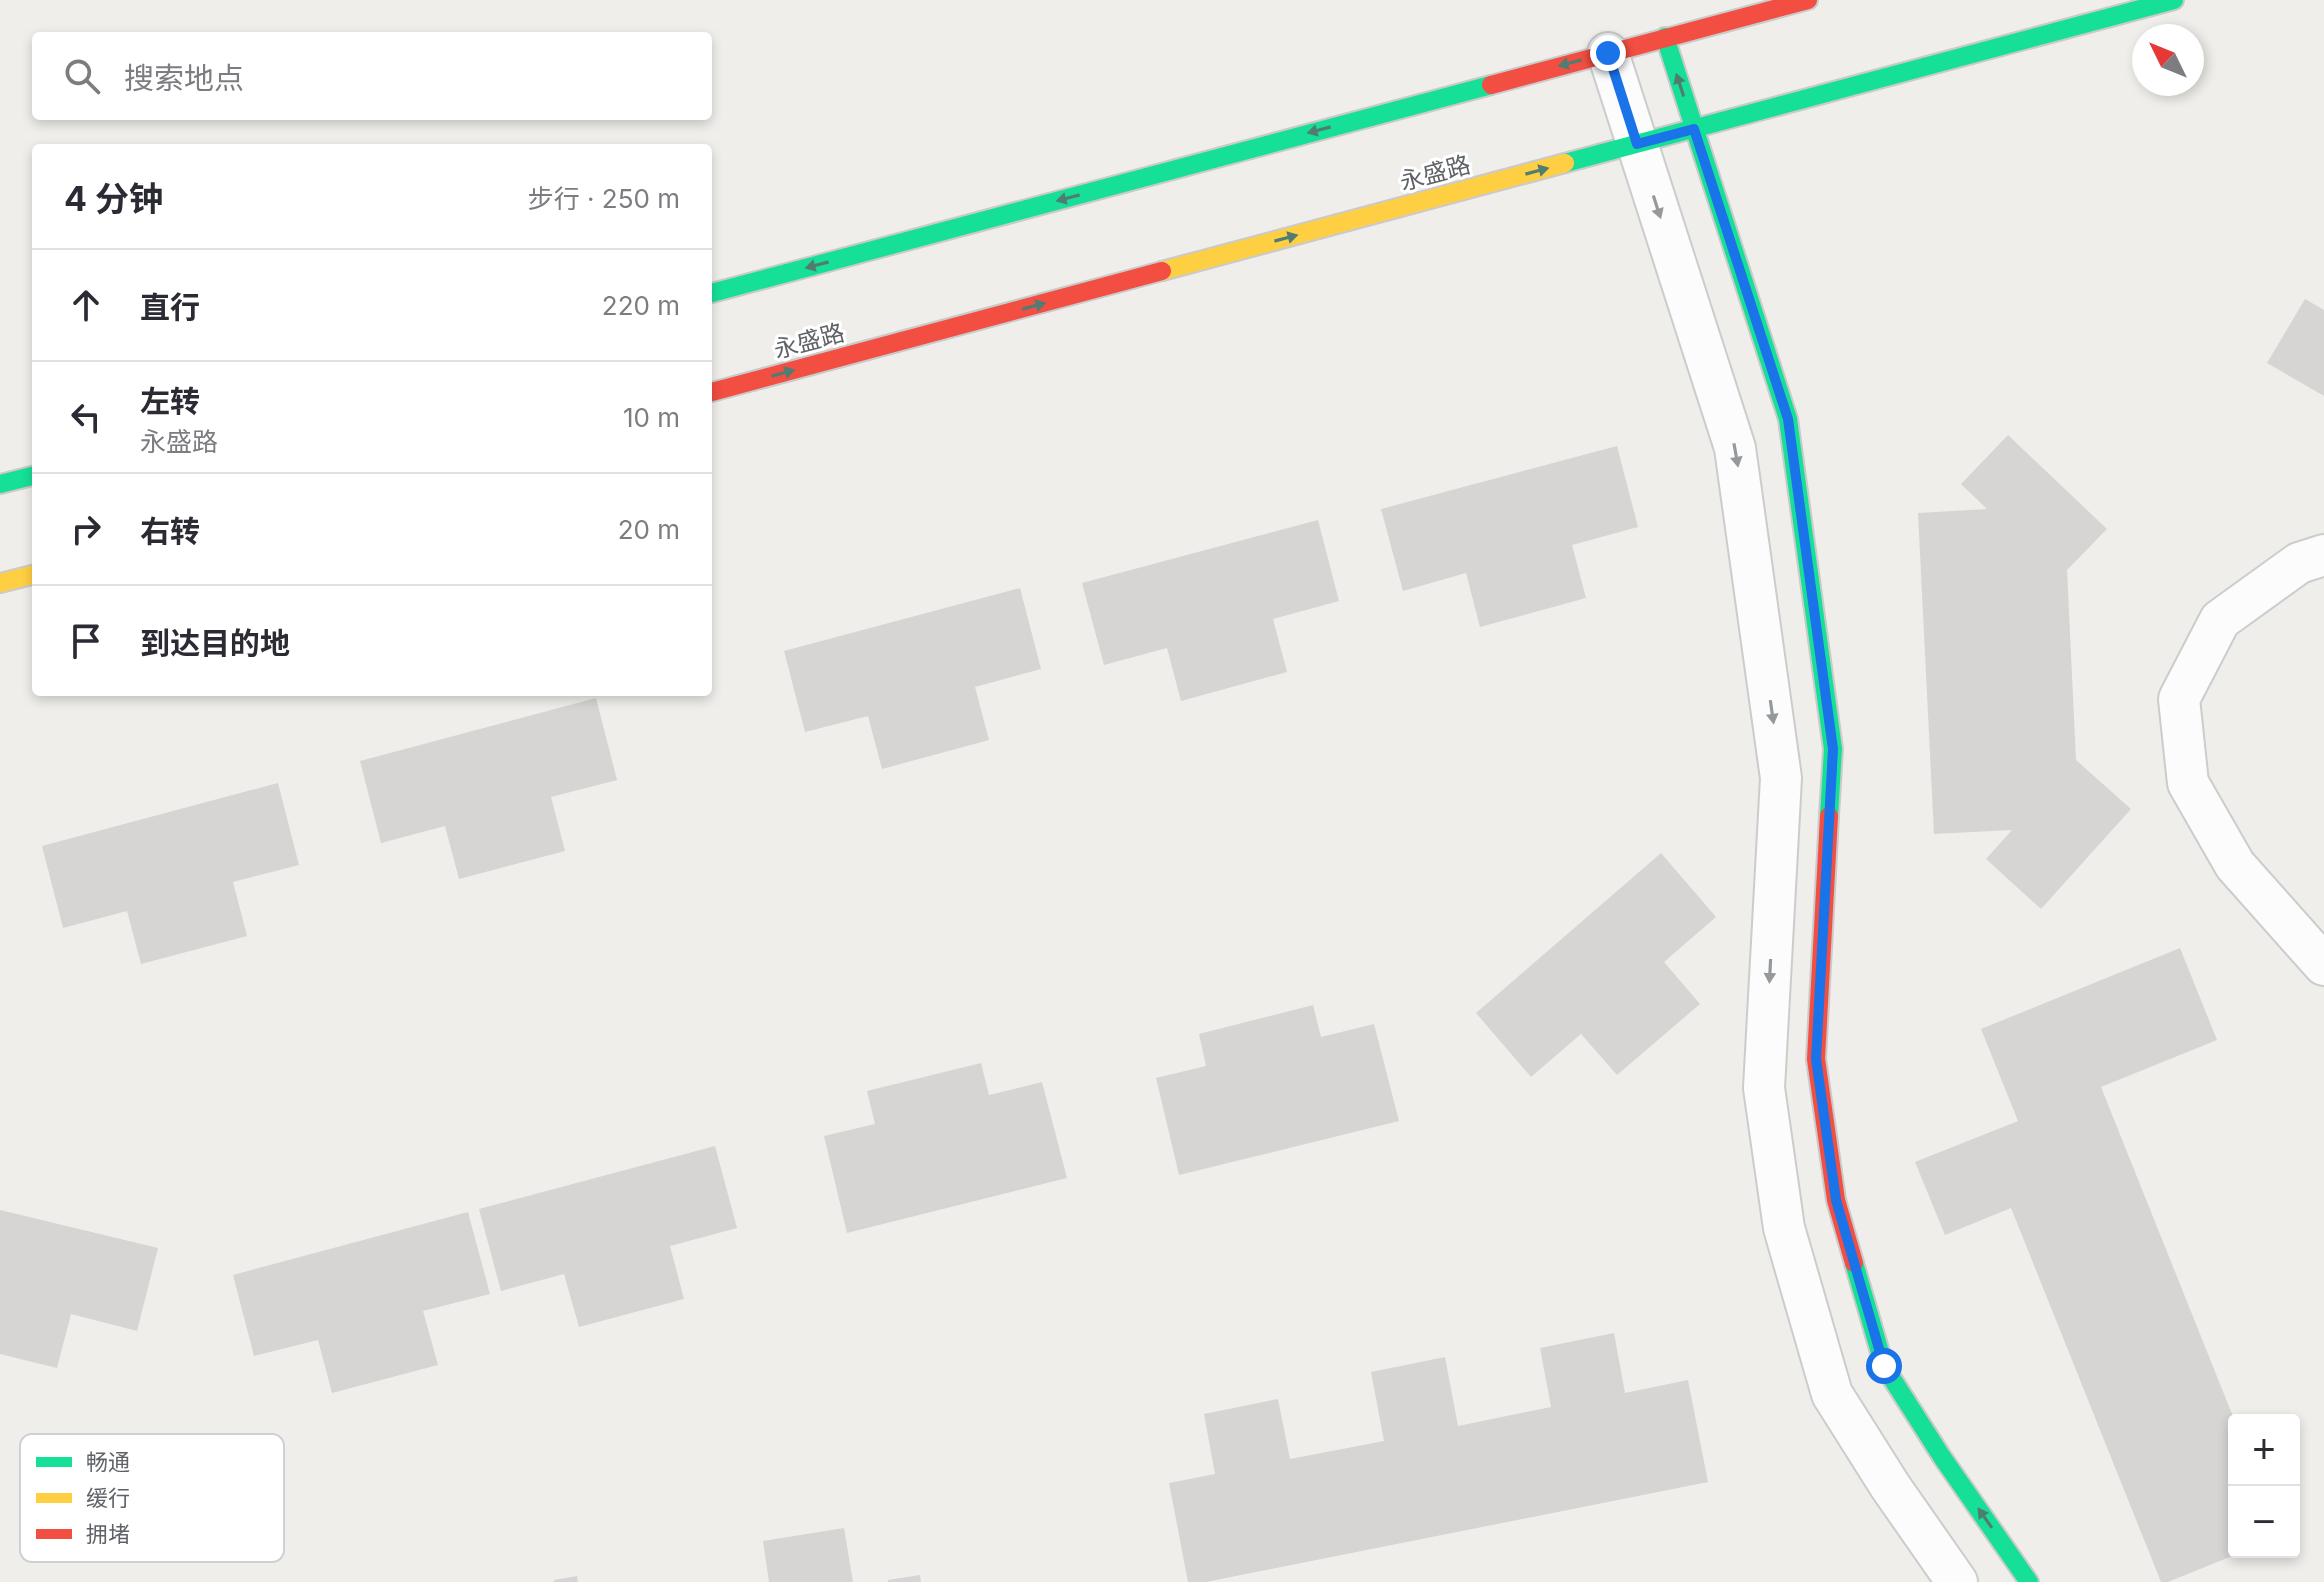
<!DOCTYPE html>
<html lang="zh">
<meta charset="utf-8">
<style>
body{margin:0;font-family:Inter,"Noto Sans SC",sans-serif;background:#f7f7f7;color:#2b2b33}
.controls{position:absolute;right:24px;bottom:24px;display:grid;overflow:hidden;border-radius:8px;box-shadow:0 4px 12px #0003}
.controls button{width:72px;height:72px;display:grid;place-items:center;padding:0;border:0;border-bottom:2px solid #e1e1e2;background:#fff;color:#2b2b33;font:40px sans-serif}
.compass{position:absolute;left:2132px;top:24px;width:72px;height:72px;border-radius:50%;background:#fff;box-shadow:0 4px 12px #0003;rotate:313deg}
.stop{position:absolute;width:24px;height:24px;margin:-18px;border:6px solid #1a73e8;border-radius:50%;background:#fff}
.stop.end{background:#1a73e8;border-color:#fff;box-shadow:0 2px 8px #0008}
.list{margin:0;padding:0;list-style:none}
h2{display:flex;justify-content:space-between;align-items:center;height:104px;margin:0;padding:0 32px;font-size:34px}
h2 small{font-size:26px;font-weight:400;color:#7c7c81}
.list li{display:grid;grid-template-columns:52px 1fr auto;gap:24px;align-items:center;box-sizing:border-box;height:112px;padding:0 32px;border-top:2px solid #e1e1e2}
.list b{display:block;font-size:30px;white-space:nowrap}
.list p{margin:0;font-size:26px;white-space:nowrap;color:#7c7c81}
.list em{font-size:26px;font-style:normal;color:#7c7c81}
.icon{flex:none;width:44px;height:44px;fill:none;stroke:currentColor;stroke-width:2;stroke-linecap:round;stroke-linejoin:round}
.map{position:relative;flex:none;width:2324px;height:1582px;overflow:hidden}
.search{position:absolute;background:#fff;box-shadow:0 4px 12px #0003;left:32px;top:32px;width:680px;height:88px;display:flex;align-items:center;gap:20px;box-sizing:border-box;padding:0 28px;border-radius:8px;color:#7c7c81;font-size:30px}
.panel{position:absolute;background:#fff;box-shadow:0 4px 12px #0003;left:32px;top:144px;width:680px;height:552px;border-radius:8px}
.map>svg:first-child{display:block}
.building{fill:#d6d5d3}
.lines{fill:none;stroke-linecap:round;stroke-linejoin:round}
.street-casing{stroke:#cbcccc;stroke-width:44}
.fast-casing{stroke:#cacacb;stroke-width:22}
.slow-casing{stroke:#cacacb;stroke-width:22}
.jam-casing{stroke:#cacacb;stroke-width:22}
.street{stroke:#fdfcfc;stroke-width:40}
.fast{stroke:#16e098;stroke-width:18}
.slow{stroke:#ffcf43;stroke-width:18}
.jam{stroke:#f24e42;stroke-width:18}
.oneway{fill:#507c72}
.oneway2{fill:#96999c}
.route{stroke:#1a73e8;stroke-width:10}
.labels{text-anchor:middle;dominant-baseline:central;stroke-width:6;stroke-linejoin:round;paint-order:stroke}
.street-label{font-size:24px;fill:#5f6368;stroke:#fff}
.key{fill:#fff;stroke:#cfd0d2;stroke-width:2}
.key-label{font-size:22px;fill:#5f6368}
</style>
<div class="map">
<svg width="2324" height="1582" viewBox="0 0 2324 1582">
<rect width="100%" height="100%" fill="#efeeea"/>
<path class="building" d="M2305 299 2324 310V396L2267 363Z
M2008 435 2107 529 2067 570 2076 760 2131 809 2041 909 1986 859 2012 830 1934 834 1918 513 1987 509 1961 484Z
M1617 446 1638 527 1572 545 1586 598 1480 627 1466 573 1403 591 1381 509Z
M1318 520 1339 601 1273 619 1287 672 1181 701 1167 648 1104 665 1082 583Z
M1020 588 1041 669 975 687 989 740 882 769 868 716 805 732 784 651Z
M596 698 617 780 551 797 565 851 459 879 445 826 381 843 360 761Z
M278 783 299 865 233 882 247 936 141 964 127 911 63 928 42 846Z
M1661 853 1716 917 1664 962 1700 1004 1617 1075 1581 1034 1531 1077 1476 1013Z
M2180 948 2217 1040 2101 1087 2234 1419V1552H2242L2168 1582H2161L2011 1208 1945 1235 1915 1162 2018 1121 1981 1029Z
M1313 1005 1321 1037 1374 1024 1399 1121 1179 1175 1156 1078 1206 1066 1199 1034Z
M981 1063 989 1095 1042 1082 1067 1178 847 1233 824 1136 875 1124 867 1091Z
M715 1146 737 1228 670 1246 684 1299 579 1327 564 1274 501 1291 479 1209Z
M0 1210 158 1248 137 1331 71 1314 57 1368 0 1354Z
M468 1212 490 1294 423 1311 438 1365 332 1393 318 1340 254 1356 233 1275Z
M1614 1333 1625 1393 1688 1380 1708 1482 1206 1582H1188L1169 1483 1215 1474 1204 1414 1278 1399 1290 1459 1384 1441 1371 1372 1445 1357 1458 1426 1551 1407 1540 1348Z
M844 1528 853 1582H769L763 1541Z
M920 1575 921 1582H888V1580Z
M577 1576 578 1582H554V1580Z"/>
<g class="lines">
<defs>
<path id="street" d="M1608 53 1735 448 1781 778 1764 1088 1784 1228 1832 1394 1890 1486 1957 1582
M2324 555 2299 563 2220 620 2179 699 2188 783 2235 865 2324 965"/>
<path id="fast" d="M1665 37 1788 419 1833 749 1829 816
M1565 163 2174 0
M708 294 1491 85
M0 484 36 475
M1854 1263 1884 1366 1942 1457 2029 1582"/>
<path id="slow" d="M1162 271 1565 163
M0 583 36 574"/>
<path id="jam" d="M1491 85 1808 0
M708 393 1162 271
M1829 816 1816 1059 1836 1200 1854 1263"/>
</defs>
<use href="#street" class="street-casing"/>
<use href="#fast" class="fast-casing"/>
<use href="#slow" class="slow-casing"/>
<use href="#jam" class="jam-casing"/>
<use href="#street" class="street"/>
<use href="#fast" class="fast"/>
<use href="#slow" class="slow"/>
<use href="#jam" class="jam"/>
</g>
<defs><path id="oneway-solid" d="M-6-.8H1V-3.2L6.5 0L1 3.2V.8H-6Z" transform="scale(2)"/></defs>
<g class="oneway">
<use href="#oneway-solid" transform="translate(1570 63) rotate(165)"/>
<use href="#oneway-solid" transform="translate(1680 85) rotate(-108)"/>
<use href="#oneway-solid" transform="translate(1319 130) rotate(165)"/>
<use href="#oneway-solid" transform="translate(1537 171) rotate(-15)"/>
<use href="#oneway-solid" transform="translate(1068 198) rotate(165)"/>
<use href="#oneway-solid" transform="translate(1286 238) rotate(-15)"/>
<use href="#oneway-solid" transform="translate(817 265) rotate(165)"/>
<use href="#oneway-solid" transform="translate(1034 306) rotate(-15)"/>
<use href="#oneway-solid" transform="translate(783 373) rotate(-15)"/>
<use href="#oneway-solid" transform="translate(1985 1518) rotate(-125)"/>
</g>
<g class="oneway2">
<use href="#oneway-solid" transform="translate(1657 207) rotate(72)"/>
<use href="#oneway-solid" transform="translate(1736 455) rotate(80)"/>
<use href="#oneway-solid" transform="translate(1772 712) rotate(82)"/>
<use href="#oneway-solid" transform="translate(1770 971) rotate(93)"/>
</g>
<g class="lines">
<path class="route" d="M1608 53 1637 144 1694 129 1788 419 1833 749 1816 1059 1836 1200 1884 1366"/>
</g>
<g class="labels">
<g class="street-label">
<text transform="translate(1435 173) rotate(-15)">永盛路</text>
<text transform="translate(809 341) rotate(-15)">永盛路</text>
</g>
</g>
<rect x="20" y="1434" width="264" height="128" rx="12" class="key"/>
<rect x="36" y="1457" width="36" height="10" fill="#16e098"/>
<rect x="36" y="1493" width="36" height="10" fill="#ffcf43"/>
<rect x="36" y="1529" width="36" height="10" fill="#f24e42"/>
<g class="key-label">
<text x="86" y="1470">畅通</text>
<text x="86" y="1506">缓行</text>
<text x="86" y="1542">拥堵</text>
</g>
</svg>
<div class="controls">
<button>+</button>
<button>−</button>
</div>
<svg class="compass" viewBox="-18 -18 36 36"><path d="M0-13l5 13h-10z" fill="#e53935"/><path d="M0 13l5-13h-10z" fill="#7c7c81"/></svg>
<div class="stop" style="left:1884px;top:1366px"></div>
<div class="stop end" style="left:1608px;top:53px"></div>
<div class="search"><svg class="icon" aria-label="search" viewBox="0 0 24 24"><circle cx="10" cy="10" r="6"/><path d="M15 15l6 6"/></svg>搜索地点</div>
<section class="panel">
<h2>4 分钟<small>步行 · 250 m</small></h2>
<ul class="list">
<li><svg class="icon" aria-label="ahead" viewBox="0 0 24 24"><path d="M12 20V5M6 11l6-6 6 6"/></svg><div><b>直行</b></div><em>220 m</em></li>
<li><svg class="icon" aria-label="left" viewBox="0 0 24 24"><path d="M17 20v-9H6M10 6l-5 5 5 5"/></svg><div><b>左转</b><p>永盛路</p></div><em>10 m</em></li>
<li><svg class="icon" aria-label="right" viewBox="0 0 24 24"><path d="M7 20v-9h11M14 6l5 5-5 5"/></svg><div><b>右转</b></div><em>20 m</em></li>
<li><svg class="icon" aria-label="arrive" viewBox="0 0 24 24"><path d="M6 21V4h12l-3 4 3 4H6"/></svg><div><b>到达目的地</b></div></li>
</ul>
</section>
</div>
